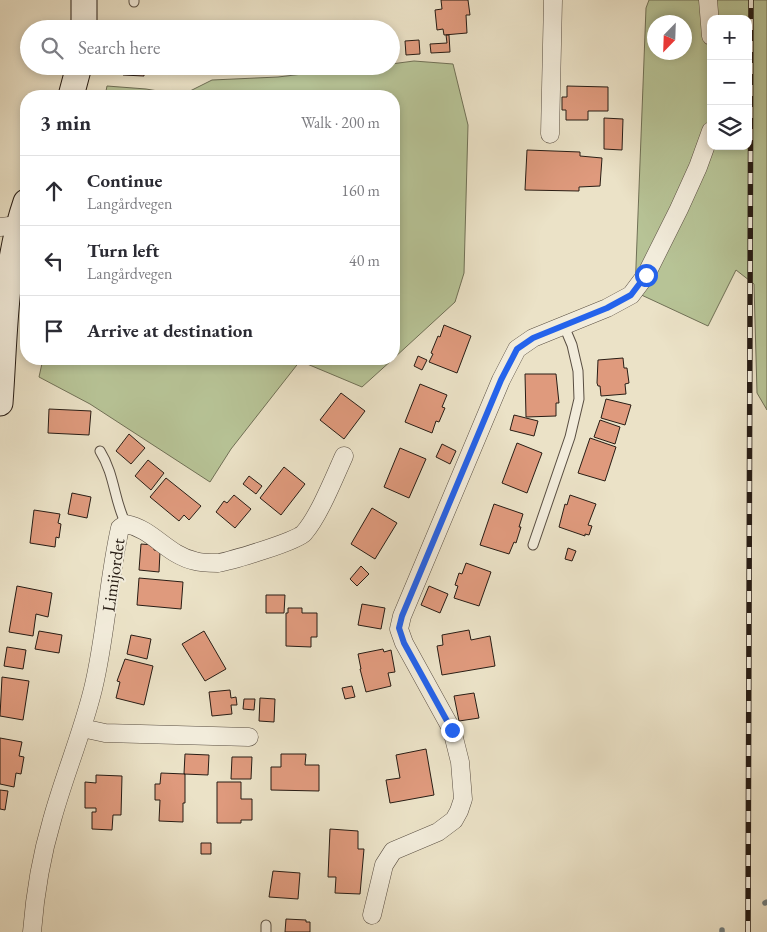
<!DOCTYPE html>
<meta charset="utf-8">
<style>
body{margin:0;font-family:"EB Garamond",serif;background:#f2f2f3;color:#2b2b33}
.controls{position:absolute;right:15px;top:15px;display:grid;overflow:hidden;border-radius:10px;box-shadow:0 2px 8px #0003}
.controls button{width:45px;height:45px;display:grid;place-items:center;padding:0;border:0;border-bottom:1px solid #e1e1e2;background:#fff;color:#2b2b33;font:25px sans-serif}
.compass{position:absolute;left:647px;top:15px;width:45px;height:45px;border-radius:50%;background:#fff;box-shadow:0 2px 8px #0003;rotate:203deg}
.stop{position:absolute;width:15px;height:15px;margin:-11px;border:4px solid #2563eb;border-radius:50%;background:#fff}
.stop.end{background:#2563eb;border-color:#fff;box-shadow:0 1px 5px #0008}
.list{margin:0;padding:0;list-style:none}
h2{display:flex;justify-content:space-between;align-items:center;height:65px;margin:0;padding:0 20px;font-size:21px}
h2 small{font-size:16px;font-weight:400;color:#7c7c81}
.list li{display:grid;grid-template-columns:32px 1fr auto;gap:15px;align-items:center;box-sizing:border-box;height:70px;padding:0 20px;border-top:1px solid #e1e1e2}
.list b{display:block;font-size:19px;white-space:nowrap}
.list p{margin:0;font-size:16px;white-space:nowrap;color:#7c7c81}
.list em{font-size:16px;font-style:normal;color:#7c7c81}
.icon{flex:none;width:28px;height:28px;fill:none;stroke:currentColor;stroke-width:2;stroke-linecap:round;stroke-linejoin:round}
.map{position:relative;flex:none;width:767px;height:932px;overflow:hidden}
.search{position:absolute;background:#fff;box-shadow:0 2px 8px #0003;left:20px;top:20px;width:380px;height:55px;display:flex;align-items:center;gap:12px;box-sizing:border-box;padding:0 18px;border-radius:28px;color:#7c7c81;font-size:19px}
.panel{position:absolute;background:#fff;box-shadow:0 2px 8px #0003;left:20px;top:90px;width:380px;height:275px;border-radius:20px}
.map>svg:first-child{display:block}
.green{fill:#b7c396;stroke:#707056;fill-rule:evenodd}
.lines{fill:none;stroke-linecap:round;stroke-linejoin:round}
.stream{stroke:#6f7b7c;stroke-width:5.5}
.building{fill:#df9a7d;stroke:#281d15}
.lane-casing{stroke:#594e42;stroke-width:11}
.street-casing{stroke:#594e42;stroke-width:19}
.secondary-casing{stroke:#281d15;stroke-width:27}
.lane{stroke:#f2ecdb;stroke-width:9}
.street{stroke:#f2ecdb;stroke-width:18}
.secondary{stroke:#f2ecdb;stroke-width:25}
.rail-casing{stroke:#281d15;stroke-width:5.5}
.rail{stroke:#f2ecdb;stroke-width:4;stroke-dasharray:11;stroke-linecap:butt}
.route{stroke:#2563eb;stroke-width:6}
.labels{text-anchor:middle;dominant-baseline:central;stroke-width:4;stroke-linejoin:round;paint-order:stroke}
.street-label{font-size:18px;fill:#281d15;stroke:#f2ecdb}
</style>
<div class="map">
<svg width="767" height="932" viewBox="0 0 767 932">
<rect width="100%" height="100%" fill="#ebe2c7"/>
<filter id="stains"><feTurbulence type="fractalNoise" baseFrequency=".004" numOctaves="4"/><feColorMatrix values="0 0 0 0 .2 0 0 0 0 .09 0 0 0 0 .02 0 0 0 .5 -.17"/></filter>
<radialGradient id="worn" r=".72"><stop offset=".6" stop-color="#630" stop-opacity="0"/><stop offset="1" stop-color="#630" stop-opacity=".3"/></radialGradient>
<path class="green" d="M649 0H767V410L757 393 754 284 736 270 708 326 635 292 646 8ZM711 19H748V146H711ZM654 22H684V52H654Z
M414 61 453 64 468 125 464 273 455 302 394 358V96H105L107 86 146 89 182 95 212 80 278 77 369 66H391V64Z
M43 359H393L362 387 300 361 231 449 210 482 90 404 39 377Z"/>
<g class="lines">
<path class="stream" d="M765 903 767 902
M722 932V930"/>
</g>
<path class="building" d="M441 0H468L470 15H466L467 33 444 35 443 29 437 30 435 10 442 9Z
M231 22 270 25 269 29H231Z
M446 35H449L450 52 431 53 430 44 447 43Z
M419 40 420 54 406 55 405 41Z
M124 66H144V76L123 75Z
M567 86 608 87V111H588V120H566V110H562V97H567Z
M604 118 623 119 622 150 604 149Z
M527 150 580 152V156L602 158 600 186 579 187V191L525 190Z
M444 325 471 336 457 373 429 362 433 354 431 353 438 336 440 337Z
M418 356 427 360 422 370 414 366Z
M623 358 624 368H627L629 383 625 384 626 394 601 396 600 386H598L597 383 598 360Z
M525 374H556L559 403H556V416L526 417Z
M420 384 447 395 442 407 445 408 439 422 436 421 432 433 405 422Z
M341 393 365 411 344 439 320 420Z
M606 399 631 405 625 425 601 418Z
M49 409 91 411 89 435 48 433Z
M514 415 538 421 534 436 510 430Z
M600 420 620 427 615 444 594 437Z
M129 434 145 448 131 464 116 451Z
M590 438 616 447 605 481 578 473Z
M517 443 542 453 527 493 502 483Z
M442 444 456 451 450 464 436 457Z
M400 448 426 459 409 498 384 487Z
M148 460 164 473 151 490 135 476Z
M284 467 305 484 281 515 260 498Z
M249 476 262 486 256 494 243 484Z
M166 478 201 506 189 520 184 515 179 521 150 497Z
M72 493 91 497 87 518 68 514Z
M234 495 251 509 235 528 216 512 224 501 227 503Z
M570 495 596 504 588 525 592 526 589 535 585 534V536L559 527 565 504 567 505Z
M494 504 523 514 519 527H521L516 543 514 542 509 554 480 545Z
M372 508 397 523 375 559 351 544Z
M34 510 60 514 58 523 61 524 59 538 56 537 55 547 30 543Z
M141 544 154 545V550L160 551 159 572 139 570Z
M568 548 576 551 572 561 565 559Z
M466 563 491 572 479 606 454 598 458 586 455 585 459 573 462 574Z
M361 566 369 574 357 586 350 579Z
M139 578 183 582 181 609 137 605Z
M17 586 52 593 48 617 36 614 33 636 9 632Z
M429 586 448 594 440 613 421 605Z
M266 595H285L284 613H266Z
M362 604 385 608 381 629 358 625Z
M288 608H302V613H317V637H311V647L286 646V613H288Z
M469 630 471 640 490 636 495 666 442 675 437 646 443 645 442 635Z
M39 631 62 635 59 653 35 649Z
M204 631 226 669 205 681 182 644Z
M131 635 151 639 147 659 127 654Z
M7 647 26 650 23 669 4 666Z
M383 649 384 652 391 650 395 672 388 673 391 686 366 692 360 669H361L358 654Z
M125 659 153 666 144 705 116 698 120 682 117 681Z
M2 677 29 681 23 720 0 716Z
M352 686 355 697 345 699 342 688Z
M230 690 231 698 236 697 237 705H231L232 714 212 716 209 692Z
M474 693 479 718 459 721 454 696Z
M260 698 275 699 274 722 259 721Z
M244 699H255L254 710 243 709Z
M0 738 22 742 19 756 24 757 21 774 16 773 14 787 0 784Z
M426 749 434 795 390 803 386 780 400 778 396 755Z
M185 754 209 755 208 775 184 774Z
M281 754H306L305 765H319V791L271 790V767H281Z
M232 757H252L251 779H231Z
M161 773 185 774V803H183V822L159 821 160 800H155V784H160Z
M96 775 122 776 121 815H113L112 830 92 829V812H96V808H85V782L96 783Z
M217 782H241V799H252V820H241V823H217Z
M0 790 8 791 5 810 0 809Z
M330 829 358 831V849H364L360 894 335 893 336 877H328Z
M201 843H211V854H201Z
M273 871 300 873 298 899 269 897Z
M286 919 306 920V922H310V932H285Z"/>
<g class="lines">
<defs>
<path id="lane" d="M134 0V2
M100 451C115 475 114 501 126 524
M533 545 570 437 579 399 578 371 572 345 564 326
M266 932V925"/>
<path id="street" d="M708 0 711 36
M550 134 553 0
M0 227 18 225
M82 728 105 733 249 737
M372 915 384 865 393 851 438 832 454 820 459 811 463 799 460 762 452 730 404 643 399 629 402 616 501 380 517 349 533 338 607 308 631 295 646 275 679 209 698 167 711 131
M32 932C35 894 41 857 52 820 64 776 82 734 93 689 106 636 108 581 120 528L126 524C153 529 167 555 195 561 201 563 212 563 218 563 230 561 298 541 304 533 319 516 334 478 344 456"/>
<path id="secondary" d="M84 29V0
M71 96 79 66
M0 403C5 336 4 266 26 202"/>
</defs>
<use href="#lane" class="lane-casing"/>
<use href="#street" class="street-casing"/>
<use href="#secondary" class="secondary-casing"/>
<use href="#lane" class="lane"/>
<use href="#street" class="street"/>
<use href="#secondary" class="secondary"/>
<defs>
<path id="rail" d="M748 932 751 0"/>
</defs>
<use href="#rail" class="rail-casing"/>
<use href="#rail" class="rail"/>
</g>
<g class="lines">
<path class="route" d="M452 730 404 643 399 628 402 616 501 380 517 349 533 338 607 308 631 295 646 275"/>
</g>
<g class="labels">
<g class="street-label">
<text transform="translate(113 575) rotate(-82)">Limijordet</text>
</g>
</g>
<rect width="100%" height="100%" filter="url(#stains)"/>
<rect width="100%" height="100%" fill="url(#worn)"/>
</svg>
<div class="controls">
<button>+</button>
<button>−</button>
<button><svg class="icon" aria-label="layers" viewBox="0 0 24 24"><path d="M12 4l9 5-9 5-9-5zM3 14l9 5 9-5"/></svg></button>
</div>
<svg class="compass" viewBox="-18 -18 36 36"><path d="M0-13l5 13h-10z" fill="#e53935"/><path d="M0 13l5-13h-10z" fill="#7c7c81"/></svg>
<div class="stop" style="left:646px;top:275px"></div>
<div class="stop end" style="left:452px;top:730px"></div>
<div class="search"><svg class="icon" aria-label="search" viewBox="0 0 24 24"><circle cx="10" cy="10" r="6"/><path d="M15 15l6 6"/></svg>Search here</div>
<section class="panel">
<h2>3 min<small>Walk · 200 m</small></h2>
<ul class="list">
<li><svg class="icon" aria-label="ahead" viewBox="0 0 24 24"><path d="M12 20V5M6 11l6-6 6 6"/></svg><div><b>Continue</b><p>Langårdvegen</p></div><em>160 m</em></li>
<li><svg class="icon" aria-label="left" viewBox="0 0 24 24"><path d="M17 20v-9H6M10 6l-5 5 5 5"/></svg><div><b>Turn left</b><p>Langårdvegen</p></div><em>40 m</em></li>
<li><svg class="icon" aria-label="arrive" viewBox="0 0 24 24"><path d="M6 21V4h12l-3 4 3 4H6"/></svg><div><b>Arrive at destination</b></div></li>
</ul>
</section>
</div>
